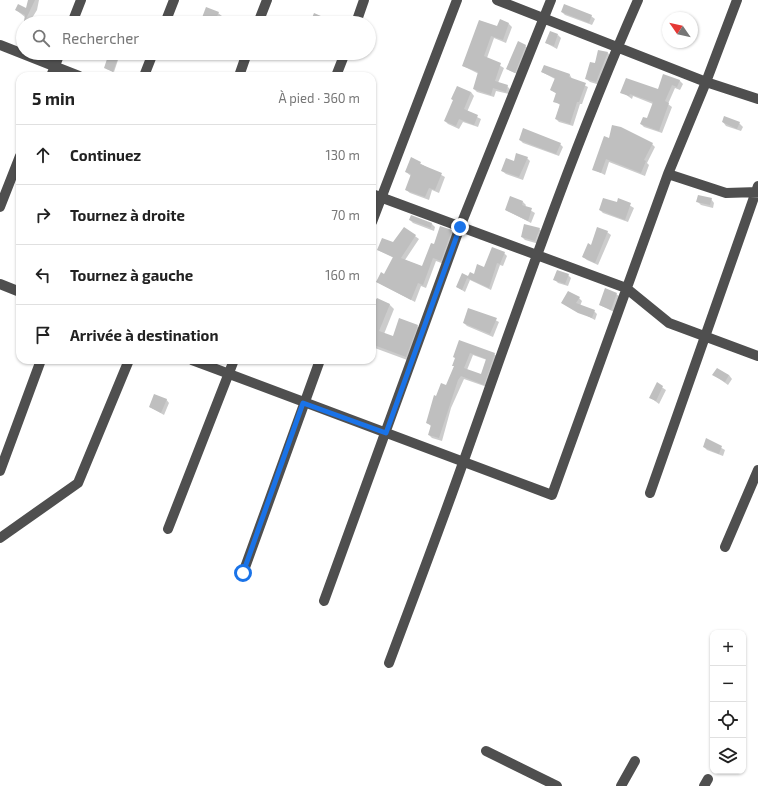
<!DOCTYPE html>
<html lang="fr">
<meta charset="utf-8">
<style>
body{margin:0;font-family:"Exo 2",sans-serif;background:#f6f6f6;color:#222}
.controls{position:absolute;right:12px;bottom:12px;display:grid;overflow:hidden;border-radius:8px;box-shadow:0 1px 3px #0004}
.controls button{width:36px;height:36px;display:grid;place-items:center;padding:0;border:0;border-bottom:1px solid #e0e0e0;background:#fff;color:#222;font:20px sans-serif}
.compass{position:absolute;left:662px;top:12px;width:36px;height:36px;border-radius:50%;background:#fff;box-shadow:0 1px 3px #0004;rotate:304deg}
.stop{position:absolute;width:12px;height:12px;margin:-9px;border:3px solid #1a73e8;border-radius:50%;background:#fff}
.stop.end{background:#1a73e8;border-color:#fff;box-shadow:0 1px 4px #0008}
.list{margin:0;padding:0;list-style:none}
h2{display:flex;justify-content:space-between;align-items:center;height:52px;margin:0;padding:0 16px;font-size:17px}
h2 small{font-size:13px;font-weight:400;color:#767676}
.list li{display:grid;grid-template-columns:26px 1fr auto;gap:12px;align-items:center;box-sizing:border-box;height:60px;padding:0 16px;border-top:1px solid #e0e0e0}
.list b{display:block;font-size:15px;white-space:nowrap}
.list em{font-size:13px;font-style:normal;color:#767676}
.icon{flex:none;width:22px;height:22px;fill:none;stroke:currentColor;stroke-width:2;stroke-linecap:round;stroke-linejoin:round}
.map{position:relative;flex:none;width:758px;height:786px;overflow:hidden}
.search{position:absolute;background:#fff;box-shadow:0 1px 3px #0004;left:16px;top:16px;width:360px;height:44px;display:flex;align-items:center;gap:10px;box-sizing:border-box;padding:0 14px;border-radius:22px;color:#767676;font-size:15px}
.panel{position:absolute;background:#fff;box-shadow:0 1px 3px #0004;left:16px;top:72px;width:360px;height:292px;border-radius:12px}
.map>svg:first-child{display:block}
.shadow{fill:#0003;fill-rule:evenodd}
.building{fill:#bfbfbf;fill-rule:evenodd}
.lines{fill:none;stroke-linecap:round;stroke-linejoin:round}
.minor{stroke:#4f4f4f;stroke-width:10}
.route{stroke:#1a73e8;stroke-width:5}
</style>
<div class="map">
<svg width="758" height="786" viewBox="0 0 758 786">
<rect width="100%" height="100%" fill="#fff"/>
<path class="shadow" d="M29 0H39L37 10 29 23H27L25 20V17L16 10 27 9Z
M562 12 591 16 595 19 592 25 565 15Z
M218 13 222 16 219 23H202Z
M509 24 512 27 506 43 494 38 487 58 504 68 498 83 507 86 510 89 509 94 496 91 494 97 477 92 474 89 479 74 463 66 498 27Z
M558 35 561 38 557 49 546 43Z
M525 46 528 48 517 74 507 69Z
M599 51 608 53 611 57 600 85 590 82 586 79 595 64Z
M118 56 119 57 114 72 107 69 106 68Z
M544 66 570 75 572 79 588 87 582 104H580L573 126 559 122 556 119 560 105 555 101 557 94 551 90 555 79 542 72Z
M131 73 136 76H130Z
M679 80 683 84 680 90 675 88 668 104 672 107 662 133 644 127 641 124 648 119 653 104 633 96 632 99 622 92 659 90Z
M471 92 474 96 467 112 481 119 478 127 463 122 459 129 448 124 445 121 454 101 452 99Z
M725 117 739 123 743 127 741 131 726 126 723 122Z
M609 139 652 144 655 147 647 163 649 165 645 176 609 162 605 175 593 169Z
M520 140 560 144 563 147 559 156 523 143Z
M527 158 530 161 523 180 506 174 502 171 515 162Z
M412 159 445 177 439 193 432 190 429 200 410 193 406 190 411 176 406 172Z
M619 199 634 208 628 222 603 213 600 210 617 203Z
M711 199 714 203 713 208 701 205 697 201Z
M523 202 526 205 525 207 535 213 531 223 506 210Z
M410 220 432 224 435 227 434 231 413 223Z
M404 228 419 239 405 260 423 267 434 245 451 231 455 235 444 264 436 261 426 288 421 286 415 302 377 282 385 275 394 258 378 250 394 244Z
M539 229 543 232 539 244 525 240 522 237Z
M607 232 611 235 598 265 587 260 583 257 592 246Z
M504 253 507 256 503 266 500 265 491 290 470 280 465 292 457 287 462 275 469 277 474 275Z
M568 275 571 278 568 286 558 283 554 279Z
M616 294 619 296 614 312 600 305Z
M372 297 389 304 394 309 384 334 394 337 417 326 421 330 410 361 372 347Z
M579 298 582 301 580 306 594 311 597 314 595 320 563 303Z
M484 314 499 322 493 337 467 326 464 323Z
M459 341 494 354 498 357 487 387 464 379 451 408 442 441 432 438 429 435 431 426 427 423 436 397 447 387 455 367ZM473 355 487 360 481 376 467 370Z
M714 375H729L732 379 728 385Z
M657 384 666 390 659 404 651 398Z
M166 399 169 403 164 415 150 407Z
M718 446 725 450 723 456 707 450 704 447Z"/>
<path class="building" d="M28 0H35L25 21H24L25 15 15 10 18 4 26 8Z
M564 4 592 15 589 23 561 12Z
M206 7 219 12 214 23H200Z
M314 13 337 23H310Z
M500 19 509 23 503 40 491 36 484 56 501 63 495 81 508 85 506 92 493 88 491 95 473 89 478 72 462 66 479 20 497 26Z
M550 31 558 34 554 46 545 43Z
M518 41 526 45 515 73 506 69Z
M598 50 608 52 596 82 585 79 590 62 595 63Z
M109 53 119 55 113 72 104 68Z
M544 65 570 74 569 77 586 83 579 102H577L570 124 555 119 560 104 553 102 556 93 550 90 555 78 541 72Z
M663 74 680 80 677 87 672 85 665 101 669 103 659 131 640 124 643 117 647 118 653 102 630 94 629 96 620 93 626 78 658 89Z
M457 86 471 92 464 109 478 115 474 125 459 119 456 126 444 121 453 100 451 99Z
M724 116 740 122 737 129 722 122Z
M612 125 621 127 653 143 644 160 646 161 641 173 606 159 601 173 592 170 604 136 609 138Z
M523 128 561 143 556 154 519 140Z
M516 153 528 157 519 177 501 171 506 158 514 161Z
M411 157 421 162 420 164 442 173 435 190 429 188 425 197 405 190 411 174 405 172Z
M698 195 712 198 710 205 696 202Z
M510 196 523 201 522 205 532 208 528 221 505 210Z
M603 198 617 202 618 198 631 203 625 220 599 210Z
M411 215 432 223 431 228 409 220Z
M524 224 540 228 535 241 521 237Z
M440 226 452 230 441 261 433 258 423 285 418 283 411 300 376 282 381 272 384 274 393 257 377 250 382 238 393 242 404 227 416 235 401 258 422 266 431 243 434 244Z
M597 227 608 231 595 263 582 257 588 243 591 245Z
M492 247 505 252 500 264 497 263 489 288 467 278 462 290 456 287 462 273 468 276 470 272 474 274 477 264 484 267Z
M557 270 569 274 565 284 553 280Z
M605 288 617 293 611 310 599 305Z
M568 291 580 297 576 303 595 310 592 318 578 313 561 303Z
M377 298 390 304 379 331 393 336 399 318 418 325 406 357 374 345 372 348V310Z
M468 308 497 318 490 334 463 323Z
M459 340 495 353 484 385 461 376 458 380 439 438 428 435 431 425 426 423 434 395 436 396 441 383 446 385 454 366H452L455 358 453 357ZM470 353 486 359 481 374 464 368Z
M717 368 729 375 725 382 712 375Z
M657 382 663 386 656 401 649 398Z
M154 394 167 399 161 413 149 407Z
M706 438 722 446 719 454 703 447Z"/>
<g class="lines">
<path class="minor" d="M497 0 706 82 758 99
M72 23 81 0
M165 23 174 0
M258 23 267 0
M356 23 364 0
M0 45 79 76
M51 76 60 53
M144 76 153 53
M239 76 247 53
M336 76 345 53
M668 174 726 193 758 192
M372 194 626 288 669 323 758 356
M0 207 20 156
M372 222 457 0
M0 284 20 292
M192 360 552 495 668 174 706 82 737 0
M0 471 41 360
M650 493 758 186
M168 529 234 360
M0 538 78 483 129 360
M725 547 758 470
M243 573 320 360
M324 601 460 227 551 0
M389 663C414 596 440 528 464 460 519 305 572 150 638 0
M486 751 557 786
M621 786 635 761
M704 786 708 779"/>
</g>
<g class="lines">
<path class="route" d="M243 573 303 403 386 433 460 227"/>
</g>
</svg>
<div class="controls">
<button>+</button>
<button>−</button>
<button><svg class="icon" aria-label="locate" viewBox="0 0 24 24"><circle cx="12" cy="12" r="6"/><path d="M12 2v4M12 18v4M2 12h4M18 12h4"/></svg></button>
<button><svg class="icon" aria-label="layers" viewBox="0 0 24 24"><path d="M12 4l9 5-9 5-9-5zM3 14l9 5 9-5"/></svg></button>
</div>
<svg class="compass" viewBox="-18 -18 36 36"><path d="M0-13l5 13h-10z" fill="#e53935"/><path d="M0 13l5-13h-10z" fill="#767676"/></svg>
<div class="stop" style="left:243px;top:573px"></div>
<div class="stop end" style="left:460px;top:227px"></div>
<div class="search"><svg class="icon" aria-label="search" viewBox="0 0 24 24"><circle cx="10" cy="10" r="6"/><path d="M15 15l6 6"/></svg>Rechercher</div>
<section class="panel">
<h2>5 min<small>À pied · 360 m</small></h2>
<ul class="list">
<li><svg class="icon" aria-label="ahead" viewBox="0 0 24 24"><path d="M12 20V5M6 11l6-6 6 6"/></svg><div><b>Continuez</b></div><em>130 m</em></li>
<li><svg class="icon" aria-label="right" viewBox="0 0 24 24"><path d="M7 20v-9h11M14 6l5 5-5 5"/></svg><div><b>Tournez à droite</b></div><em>70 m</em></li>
<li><svg class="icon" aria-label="left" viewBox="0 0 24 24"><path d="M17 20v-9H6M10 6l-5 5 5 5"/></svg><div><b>Tournez à gauche</b></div><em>160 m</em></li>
<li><svg class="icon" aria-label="arrive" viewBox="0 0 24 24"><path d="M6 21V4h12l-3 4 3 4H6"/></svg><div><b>Arrivée à destination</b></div></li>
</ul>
</section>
</div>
